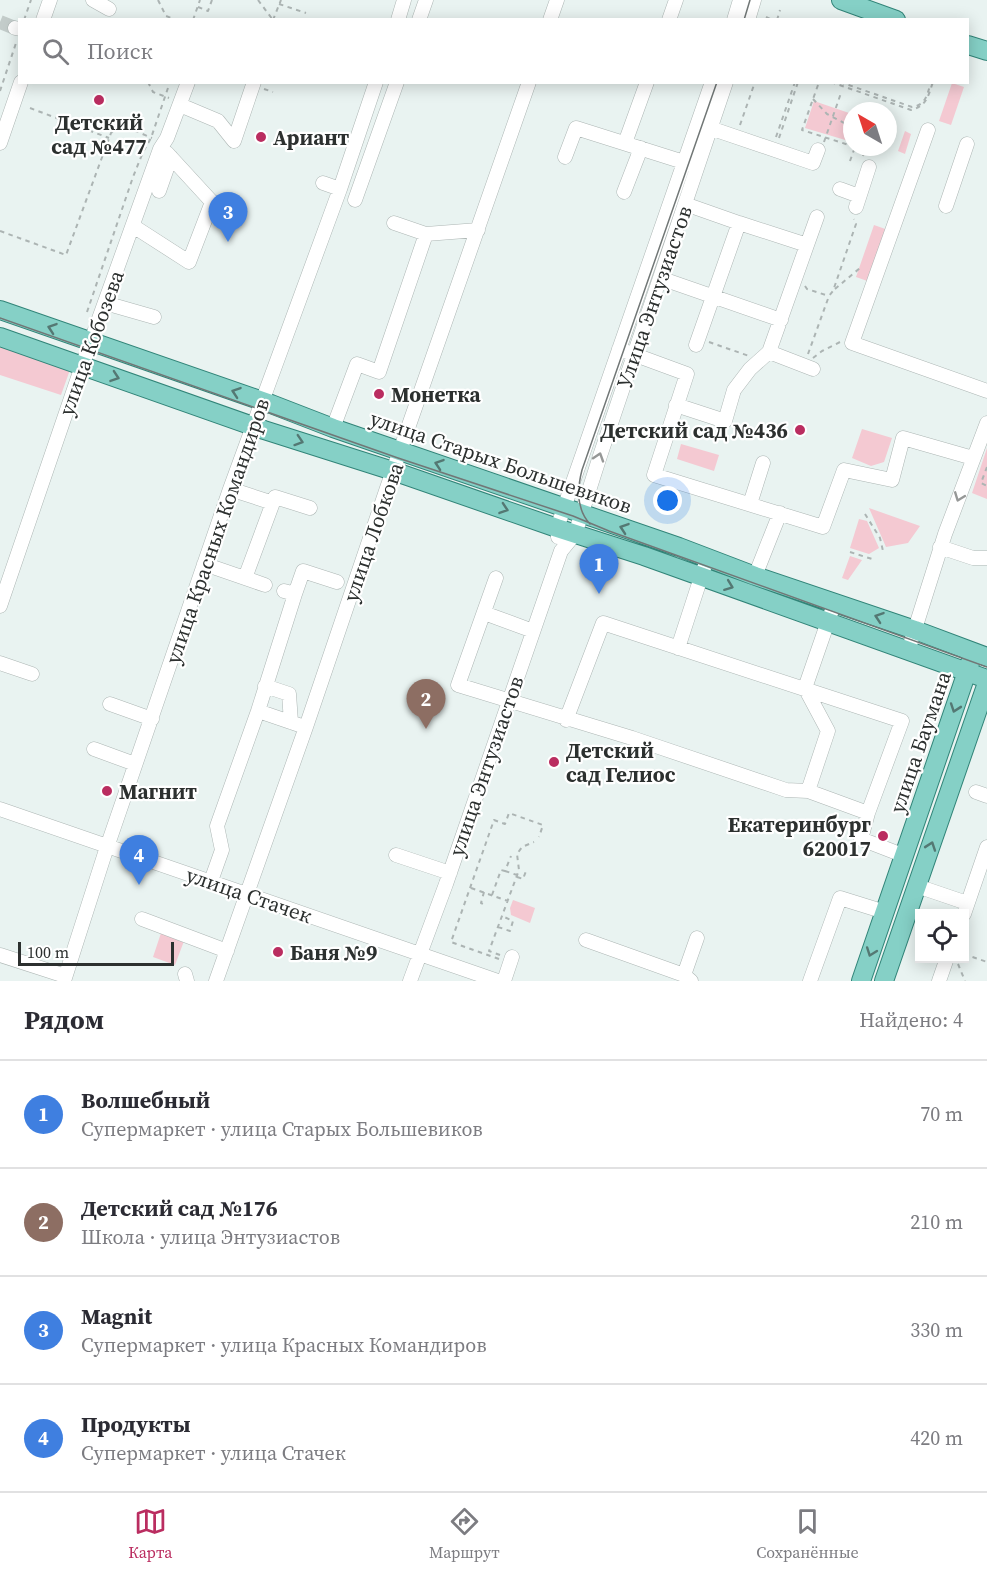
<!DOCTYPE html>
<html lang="ru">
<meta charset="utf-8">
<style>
body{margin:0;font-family:"Source Serif 4",serif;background:#f2f2f3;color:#2b2b33}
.controls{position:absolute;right:18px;bottom:18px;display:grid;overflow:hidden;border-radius:0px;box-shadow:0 3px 15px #0003}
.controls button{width:54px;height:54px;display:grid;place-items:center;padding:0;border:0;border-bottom:2px solid #e1e1e2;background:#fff;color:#2b2b33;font:30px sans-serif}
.compass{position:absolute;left:843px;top:102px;width:54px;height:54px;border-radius:50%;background:#fff;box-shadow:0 3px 15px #0003;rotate:321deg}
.scale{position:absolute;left:18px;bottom:15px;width:156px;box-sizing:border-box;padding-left:6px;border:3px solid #2c302f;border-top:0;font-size:16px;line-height:21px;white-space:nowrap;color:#2c302f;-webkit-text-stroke:4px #fff;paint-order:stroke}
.you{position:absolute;left:668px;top:501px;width:21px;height:21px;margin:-15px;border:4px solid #fff;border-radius:50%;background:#1a73e8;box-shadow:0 0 0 9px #1a73e833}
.badge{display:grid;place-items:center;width:39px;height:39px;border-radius:50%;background:#ba2d60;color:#fff;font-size:20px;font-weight:700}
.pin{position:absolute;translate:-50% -50px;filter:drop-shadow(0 2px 3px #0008)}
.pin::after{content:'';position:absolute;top:32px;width:21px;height:18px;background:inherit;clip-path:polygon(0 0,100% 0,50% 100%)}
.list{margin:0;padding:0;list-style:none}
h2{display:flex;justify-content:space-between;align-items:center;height:78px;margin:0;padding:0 24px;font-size:26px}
h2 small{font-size:20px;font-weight:400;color:#7c7c81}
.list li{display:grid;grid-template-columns:39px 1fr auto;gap:18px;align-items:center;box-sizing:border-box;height:108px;padding:0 24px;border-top:2px solid #e1e1e2}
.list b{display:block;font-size:22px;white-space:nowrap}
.list p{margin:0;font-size:20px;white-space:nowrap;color:#7c7c81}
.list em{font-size:20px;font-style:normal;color:#7c7c81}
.icon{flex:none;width:33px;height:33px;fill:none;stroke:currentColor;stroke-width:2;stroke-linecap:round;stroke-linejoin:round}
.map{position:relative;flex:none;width:987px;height:981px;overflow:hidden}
.search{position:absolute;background:#fff;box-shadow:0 3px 15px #0003;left:18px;right:18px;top:18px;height:66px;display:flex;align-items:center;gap:15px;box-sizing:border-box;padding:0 21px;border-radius:0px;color:#7c7c81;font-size:22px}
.sheet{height:510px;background:#fff}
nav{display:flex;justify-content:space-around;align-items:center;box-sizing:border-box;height:84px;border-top:2px solid #e1e1e2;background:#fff;font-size:16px;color:#7c7c81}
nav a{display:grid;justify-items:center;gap:3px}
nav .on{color:#ba2d60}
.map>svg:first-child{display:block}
.green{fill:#f4c9d2}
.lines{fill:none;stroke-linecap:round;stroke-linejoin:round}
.minor-tunnel{stroke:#c3ccca;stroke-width:14;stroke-dasharray:14 7;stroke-linecap:butt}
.minor-casing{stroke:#adb6b4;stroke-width:15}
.major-casing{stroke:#318478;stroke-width:20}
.path{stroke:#acb4b3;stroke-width:2;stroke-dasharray:4.5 4.5;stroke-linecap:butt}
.minor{stroke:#fff;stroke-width:14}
.major{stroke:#85d0c6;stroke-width:18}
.tram{stroke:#717776;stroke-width:1.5}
.oneway{stroke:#547873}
.oneway2{stroke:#969897}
.poi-dot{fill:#ba2d60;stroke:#fff;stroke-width:2}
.labels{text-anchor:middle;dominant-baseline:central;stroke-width:4.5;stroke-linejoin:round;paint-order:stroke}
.poi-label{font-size:21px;font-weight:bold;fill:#2c302f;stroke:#fff;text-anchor:start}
.street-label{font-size:21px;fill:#2c302f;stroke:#fff}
</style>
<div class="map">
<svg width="987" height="981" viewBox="0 0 987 981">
<rect width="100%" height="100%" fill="#e9f3f1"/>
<path class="green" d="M952 83 964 87 951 125 939 121Z
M814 101 852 114V142L805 128Z
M905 131 911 134 905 154 898 151Z
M874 225 891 231 873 283 856 277Z
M0 345 71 367 61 395 0 375Z
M862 429 892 438 884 462 871 466 852 458Z
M681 444 719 455 714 471 677 459Z
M987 448V499L972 493Z
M869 508 920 526 908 543 886 547Z
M859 519 867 521 879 548 869 554 850 548Z
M850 556 862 560 848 580 842 578Z
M513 900 535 908 530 923 511 915 510 908Z
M161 933 184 941 175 965 153 957Z"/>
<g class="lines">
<path class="minor-tunnel" d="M0 22 15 28"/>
<defs>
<path id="minor" d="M93 0 109 9
M43 20 50 0
M398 20 404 0
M419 20 426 0
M550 20 557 0
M669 20 676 0
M734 20 740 0
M748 20 754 0
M15 28 20 29
M180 105 218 121 234 141
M704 126 813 163 818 150
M928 130 852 343 987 391
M234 141 254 82
M0 143 21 82
M625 143 647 82
M565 157 576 128 690 164
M323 183 340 189
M840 189 859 196
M159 191 171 157
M624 192 641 148
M355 200 397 82
M685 204 739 223
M946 206 967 144
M856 207 869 167
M394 223 426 234
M133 226 189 262 212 202 167 153 160 149
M807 245 817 217
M660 278 781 320
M105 303 154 317
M619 349 687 374 654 475 823 527 844 470 892 480 903 438 973 458
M769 352 813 369
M676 405 725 421 734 390 750 369 769 352 807 245 739 223 696 345
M333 428 357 364 379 372 426 234 478 230
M230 489 273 503
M750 504 763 463
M558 537 557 528 712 82
M940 547 973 558H987
M204 564 265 585
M755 576 780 513
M245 578 275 497 310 508
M496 578 458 685 632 738 786 790 808 791 868 813
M295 594 303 571 337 582
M0 606 82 366 160 149 167 138 188 82
M484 613 533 631
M678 648 704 568
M908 651 945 534 987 423
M0 663 32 674
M265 686 289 694 291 722
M110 704 152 719
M258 711 299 725
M566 720 603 623 902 721 868 813 861 839 905 856
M94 749 135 764
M808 791 828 731 805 688 832 610
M976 792 987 796
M0 809 498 981
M396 855 450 873
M211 881 222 850 217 826 258 711 295 594 284 591
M917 886 967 903
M964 914 987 847
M142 919 227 951
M586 940 684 975 691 981
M0 955 65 976
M185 974 187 981
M684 975 697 938
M64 981 105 853 230 489 340 189 376 82
M216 981 306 727 387 488 529 82
M410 981 446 884 561 551 575 534 578 525 600 456 726 82
M504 981 512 957
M810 981 840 898 885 912
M939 981 947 958"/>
<path id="major" d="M841 0 896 20
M968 45 987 51
M0 310 271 404 333 428 679 547 755 576 915 630 987 657
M0 337 264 430 393 471 557 528 644 556 987 679
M861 981 971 660
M884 981 987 683"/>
</defs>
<use href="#minor" class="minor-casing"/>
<use href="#major" class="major-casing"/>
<path class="path" d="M158 0 166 16 177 20
M258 0 273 20
M279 4 306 13
M198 7 208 11 212 0
M766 17 772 20
M24 20 31 0
M193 20 200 0
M273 20 281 0
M777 20 780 10
M148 82 153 92 169 98
M831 82 911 110C927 106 928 96 933 82
M840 82 912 107C926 105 927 95 931 82
M818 85 802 130 852 146
M264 89 273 92
M0 91 17 40
M813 99 827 114 846 124 852 133
M30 108 109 138
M740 125 755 82
M776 137 795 82
M779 138 798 82
M824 142 841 93
M855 147 865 150
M863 156 866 147
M850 161 855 147
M221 209 232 213
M0 231 66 255 111 133C122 122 139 133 152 138
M805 286 807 289 829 296
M835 289 860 268
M87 312 133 177 143 152 151 138 170 82
M709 342 749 356
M808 354 829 296 833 291 856 224 854 219
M813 358 822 351 842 341
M987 467 981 483 987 486
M865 514 880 538 883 551
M850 552 872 559
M505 871 517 875
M517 877 523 879 526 871
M471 888 508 901
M484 892 481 903 485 905
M492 895 501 870 505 871 511 856
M498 927 510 931 513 921 502 916
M964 954 987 962
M500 955 489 951 519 870 517 854 522 847 534 842
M499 959 451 942 494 820 505 824 509 813 543 825 539 837
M958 964 965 981"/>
<use href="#minor" class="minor"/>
<use href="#major" class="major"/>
<path class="tram" d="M744 20 750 0
M0 318 398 458 573 516 609 531 987 667
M590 524C576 509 577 489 582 470L717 82"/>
</g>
<defs><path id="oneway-chevron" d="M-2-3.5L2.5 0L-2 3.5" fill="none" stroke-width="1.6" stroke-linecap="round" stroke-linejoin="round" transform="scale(1.5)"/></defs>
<g class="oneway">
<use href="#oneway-chevron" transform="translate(52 328) rotate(-161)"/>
<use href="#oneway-chevron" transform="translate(115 377) rotate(19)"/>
<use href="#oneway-chevron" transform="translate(236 392) rotate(-161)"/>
<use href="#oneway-chevron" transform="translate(299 441) rotate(18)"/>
<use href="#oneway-chevron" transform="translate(439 464) rotate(-161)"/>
<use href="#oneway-chevron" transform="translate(504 509) rotate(19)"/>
<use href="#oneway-chevron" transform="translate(624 528) rotate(-161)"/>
<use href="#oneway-chevron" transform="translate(729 586) rotate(21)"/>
<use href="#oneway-chevron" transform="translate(879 617) rotate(-161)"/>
<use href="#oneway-chevron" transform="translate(955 708) rotate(109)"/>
<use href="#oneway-chevron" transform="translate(931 846) rotate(-71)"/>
<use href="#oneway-chevron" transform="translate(871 952) rotate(110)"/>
</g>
<g class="oneway2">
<use href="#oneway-chevron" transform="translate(599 457) rotate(-72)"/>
<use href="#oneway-chevron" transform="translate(959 497) rotate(111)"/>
</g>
<g class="poi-dot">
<circle cx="99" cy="100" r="6"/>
<circle cx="261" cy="137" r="6"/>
<circle cx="379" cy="394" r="6"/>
<circle cx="800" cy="430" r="6"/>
<circle cx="554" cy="762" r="6"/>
<circle cx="107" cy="791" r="6"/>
<circle cx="883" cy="836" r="6"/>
<circle cx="278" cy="952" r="6"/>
</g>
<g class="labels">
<g class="poi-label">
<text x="99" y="122" text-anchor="middle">Детский<tspan x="99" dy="24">сад №477</tspan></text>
<text x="273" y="137">Ариант</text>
<text x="391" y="394">Монетка</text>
<text x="788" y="430" text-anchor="end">Детский сад №436</text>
<text x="566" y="750">Детский<tspan x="566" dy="24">сад Гелиос</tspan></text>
<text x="119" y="791">Магнит</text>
<text x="871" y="824" text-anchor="end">Екатеринбург<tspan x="871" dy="24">620017</tspan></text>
<text x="290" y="952">Баня №9</text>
</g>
<g class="street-label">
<text transform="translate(654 297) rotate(-71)">Улица Энтузиастов</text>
<text transform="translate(91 343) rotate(-70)">улица Кобозева</text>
<text transform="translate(501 462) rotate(19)">улица Старых Большевиков</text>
<text transform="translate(217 531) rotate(-71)">улица Красных Командиров</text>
<text transform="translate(373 532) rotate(-71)">улица Лобкова</text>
<text transform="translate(920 742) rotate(-71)">улица Баумана</text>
<text transform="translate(486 766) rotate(-71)">улица Энтузиастов</text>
<text transform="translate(249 895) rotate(19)">улица Стачек</text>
</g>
</g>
</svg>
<div class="controls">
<button><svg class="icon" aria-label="locate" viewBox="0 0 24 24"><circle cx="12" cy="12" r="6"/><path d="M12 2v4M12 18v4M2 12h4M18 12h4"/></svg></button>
</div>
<svg class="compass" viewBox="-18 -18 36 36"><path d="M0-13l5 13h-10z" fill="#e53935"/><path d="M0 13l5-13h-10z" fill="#7c7c81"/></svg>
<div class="scale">100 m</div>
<div class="you"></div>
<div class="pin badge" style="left:599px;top:594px;background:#3f7fe0">1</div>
<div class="pin badge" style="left:426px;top:729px;background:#8d6e63">2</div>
<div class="pin badge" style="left:228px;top:242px;background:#3f7fe0">3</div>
<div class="pin badge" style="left:139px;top:885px;background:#3f7fe0">4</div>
<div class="search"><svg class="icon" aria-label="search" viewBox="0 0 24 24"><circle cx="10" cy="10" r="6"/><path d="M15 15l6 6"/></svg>Поиск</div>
</div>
<section class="sheet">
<h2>Рядом<small>Найдено: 4</small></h2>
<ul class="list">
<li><span class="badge" style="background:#3f7fe0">1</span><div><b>Волшебный</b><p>Супермаркет · улица Старых Большевиков</p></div><em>70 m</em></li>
<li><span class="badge" style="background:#8d6e63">2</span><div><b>Детский сад №176</b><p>Школа · улица Энтузиастов</p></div><em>210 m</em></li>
<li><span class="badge" style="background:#3f7fe0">3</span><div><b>Magnit</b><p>Супермаркет · улица Красных Командиров</p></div><em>330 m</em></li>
<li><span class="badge" style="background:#3f7fe0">4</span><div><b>Продукты</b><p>Супермаркет · улица Стачек</p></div><em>420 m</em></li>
</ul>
</section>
<nav>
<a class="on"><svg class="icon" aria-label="map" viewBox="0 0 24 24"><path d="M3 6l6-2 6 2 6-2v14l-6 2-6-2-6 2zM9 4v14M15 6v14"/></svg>Карта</a>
<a><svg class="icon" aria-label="directions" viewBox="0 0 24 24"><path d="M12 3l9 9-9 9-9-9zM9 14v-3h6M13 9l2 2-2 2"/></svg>Маршрут</a>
<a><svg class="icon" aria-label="saved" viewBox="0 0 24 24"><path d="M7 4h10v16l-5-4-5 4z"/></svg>Сохранённые</a>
</nav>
